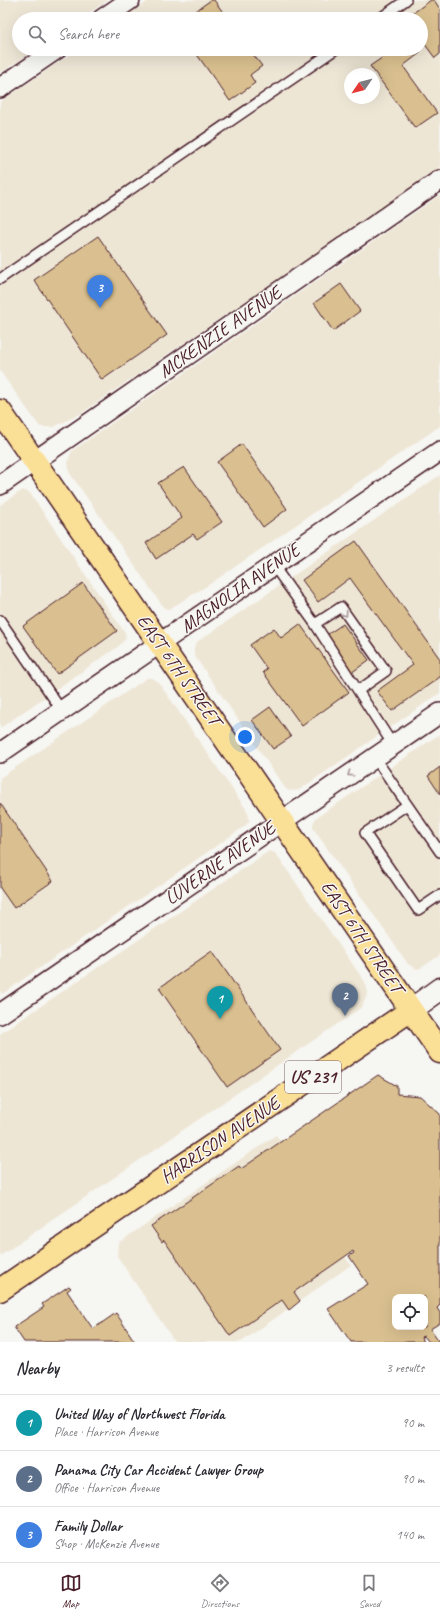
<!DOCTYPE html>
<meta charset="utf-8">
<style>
body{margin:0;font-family:Caveat,sans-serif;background:#f7f7f7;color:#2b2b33}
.controls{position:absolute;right:12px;bottom:12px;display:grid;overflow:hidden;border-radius:8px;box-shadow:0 4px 16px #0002}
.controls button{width:36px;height:36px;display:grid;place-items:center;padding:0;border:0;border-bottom:1px solid #e1e1e2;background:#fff;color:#2b2b33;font:20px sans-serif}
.compass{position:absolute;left:344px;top:68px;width:36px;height:36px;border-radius:50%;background:#fff;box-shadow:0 4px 16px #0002;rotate:235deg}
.you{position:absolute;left:245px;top:737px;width:14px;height:14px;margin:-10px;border:3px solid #fff;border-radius:50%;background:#1a73e8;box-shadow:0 0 0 6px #1a73e833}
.badge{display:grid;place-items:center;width:26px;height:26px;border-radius:50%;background:#4a1f2b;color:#fff;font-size:13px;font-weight:700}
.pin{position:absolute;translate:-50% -33px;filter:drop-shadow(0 1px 2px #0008)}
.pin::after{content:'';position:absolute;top:21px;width:14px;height:12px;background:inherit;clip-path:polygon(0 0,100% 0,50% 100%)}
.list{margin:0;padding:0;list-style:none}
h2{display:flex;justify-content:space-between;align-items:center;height:52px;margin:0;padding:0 16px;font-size:17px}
h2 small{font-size:13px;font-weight:400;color:#7c7c81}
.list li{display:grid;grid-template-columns:26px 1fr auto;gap:12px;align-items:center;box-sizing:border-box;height:56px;padding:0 16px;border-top:1px solid #e1e1e2}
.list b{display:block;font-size:15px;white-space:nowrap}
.list p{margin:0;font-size:13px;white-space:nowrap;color:#7c7c81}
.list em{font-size:13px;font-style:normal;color:#7c7c81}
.icon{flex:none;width:22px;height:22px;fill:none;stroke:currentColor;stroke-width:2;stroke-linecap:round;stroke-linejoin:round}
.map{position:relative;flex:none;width:440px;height:1342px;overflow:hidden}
.search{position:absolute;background:#fff;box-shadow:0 4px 16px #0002;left:12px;right:12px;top:12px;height:44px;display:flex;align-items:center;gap:10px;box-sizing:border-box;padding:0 14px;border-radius:22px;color:#7c7c81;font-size:15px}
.sheet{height:220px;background:#fff}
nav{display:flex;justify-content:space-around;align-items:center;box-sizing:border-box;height:56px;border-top:1px solid #e1e1e2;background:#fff;font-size:11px;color:#7c7c81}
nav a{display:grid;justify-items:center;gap:2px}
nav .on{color:#4a1f2b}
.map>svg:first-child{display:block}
.built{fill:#eee6d5;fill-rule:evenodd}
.building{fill:#dac090;stroke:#4a1f2b;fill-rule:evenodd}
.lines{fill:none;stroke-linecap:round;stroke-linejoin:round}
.service-casing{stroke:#4a1f2b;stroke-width:12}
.minor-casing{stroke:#4a1f2b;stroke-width:22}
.tertiary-casing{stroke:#4a1f2b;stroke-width:25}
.primary-casing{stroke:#4a1f2b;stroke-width:25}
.service{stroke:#f6f6f2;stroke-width:9}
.minor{stroke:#f6f6f2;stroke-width:19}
.tertiary{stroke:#f6f6f2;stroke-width:22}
.primary{stroke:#fadf96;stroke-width:22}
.oneway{stroke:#a99598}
.labels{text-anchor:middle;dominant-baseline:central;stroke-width:3;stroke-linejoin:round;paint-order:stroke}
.shield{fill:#f6f6f2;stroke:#7e6067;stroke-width:1}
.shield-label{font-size:18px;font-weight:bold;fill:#4a1f2b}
.street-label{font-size:19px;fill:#4a1f2b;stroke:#f6f6f2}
</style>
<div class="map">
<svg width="440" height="1342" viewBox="0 0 440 1342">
<rect width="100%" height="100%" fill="#f6f6f2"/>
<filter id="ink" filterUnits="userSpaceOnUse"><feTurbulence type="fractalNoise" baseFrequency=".025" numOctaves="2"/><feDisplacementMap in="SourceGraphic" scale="8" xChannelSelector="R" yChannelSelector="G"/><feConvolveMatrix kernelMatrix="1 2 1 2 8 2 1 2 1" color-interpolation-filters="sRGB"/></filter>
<g filter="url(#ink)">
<path class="built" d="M0 0H108L80 19H19V49H36L0 73Z
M150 0H440V169L80 414 54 427H40L0 371V102L78 49H421V19H122ZM350 74H374V98H350Z
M440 195V426L210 584 169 609 164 608 69 472 68 461 72 451Z
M440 475V693L299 790 289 791 285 788 194 655V647L197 642Z
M23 490 30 493 125 633 126 638 119 646 0 728V505Z
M147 678H153L159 683 248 812 249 821 245 826 2 994 0 991V778Z
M440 734V955L421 968 417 969 408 964 313 828V824L316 818Z
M269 851 275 853 278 857 365 982 368 992 362 1007 0 1256V1034Z
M276 1135 354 1251 345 1257 351 1265 241 1342H175L117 1256 118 1243Z"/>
<path class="building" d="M211 0H214L228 19H184Z
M431 0H434L440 9V54L435 58 421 39V19L406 18Z
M193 49H249L262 66 250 75 255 83 230 101Z
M391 49H418L420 53 403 66 437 113 415 128 370 66 392 51Z
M98 236 167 335 102 380 34 280Z
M341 284 360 311 333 331 314 303Z
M242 444 287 509 263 527 217 462Z
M184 467 222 522 197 539 193 534 156 559 146 543 182 518 158 483Z
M356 541 440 659V677L392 711 377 691 413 665 350 578 318 602 302 580Z
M83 583 117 631 57 674 23 626Z
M300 624 349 692 302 726 263 672 267 669 250 645 274 628 281 638Z
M343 624 369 660 351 673 325 636Z
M270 707 291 737 273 749 252 720Z
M440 767V794L428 776Z
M0 803 53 881 14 908 0 888Z
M212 951 280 1050 227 1087 159 988Z
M378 1075 397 1086V1094L420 1096 440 1114V1305L437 1308 440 1313V1323L430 1329 439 1342H429L424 1336 421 1337 424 1342H351L328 1309 368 1284 349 1256 354 1253 353 1251 294 1292 300 1301 289 1310 282 1300 230 1336 164 1240 162 1242 151 1226 239 1166 241 1169ZM395 1297H425V1327H395Z
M69 1286 71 1288 67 1291 93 1329 116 1313 135 1342H24L14 1327 44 1307 42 1304Z"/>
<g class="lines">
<defs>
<path id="service" d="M379 19 406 0
M0 279 336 49
M273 565 315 624 393 745
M0 620 62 711
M315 624 341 607 386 671 359 690
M375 758 440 852
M407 805 365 833 418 910 440 895"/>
<path id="minor" d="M102 19 130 0
M0 88 57 49
M0 485 440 180
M0 753 440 451
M0 1014 440 713"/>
<path id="tertiary" d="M411 1010 440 989"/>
<path id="primary" d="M0 411 440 1052
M0 1290 411 1010"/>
</defs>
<use href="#service" class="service-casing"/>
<use href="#minor" class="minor-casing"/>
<use href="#tertiary" class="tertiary-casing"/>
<use href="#primary" class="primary-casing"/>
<use href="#service" class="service"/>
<use href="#minor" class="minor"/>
<use href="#tertiary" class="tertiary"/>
<use href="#primary" class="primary"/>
</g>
<defs><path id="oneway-chevron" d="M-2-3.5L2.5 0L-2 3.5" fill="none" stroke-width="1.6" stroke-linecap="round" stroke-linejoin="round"/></defs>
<g class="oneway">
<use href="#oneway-chevron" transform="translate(345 614) rotate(55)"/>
<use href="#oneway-chevron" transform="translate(350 774) rotate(146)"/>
</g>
</g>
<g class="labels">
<rect class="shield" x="285" y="1061" width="56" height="32" rx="3"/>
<g class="shield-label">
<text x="313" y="1077">US 231</text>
</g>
<g class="street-label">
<text transform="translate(220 332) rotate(-35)">MCKENZIE AVENUE</text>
<text transform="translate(240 588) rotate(-35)">MAGNOLIA AVENUE</text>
<text transform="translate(179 670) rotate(55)">EAST 6TH STREET</text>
<text transform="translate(220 863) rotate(-35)">LUVERNE AVENUE</text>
<text transform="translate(362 937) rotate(56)">EAST 6TH STREET</text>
<text transform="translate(220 1140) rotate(-34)">HARRISON AVENUE</text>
</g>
</g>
</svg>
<div class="controls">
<button><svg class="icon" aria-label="locate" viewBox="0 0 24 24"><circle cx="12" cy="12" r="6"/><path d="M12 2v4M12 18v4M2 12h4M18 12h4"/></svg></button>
</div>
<svg class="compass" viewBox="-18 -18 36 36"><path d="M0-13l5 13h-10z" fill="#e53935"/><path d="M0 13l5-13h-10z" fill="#7c7c81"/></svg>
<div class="you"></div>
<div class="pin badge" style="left:220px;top:1019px;background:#0f9aa8">1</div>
<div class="pin badge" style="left:345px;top:1016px;background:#5c6f8a">2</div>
<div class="pin badge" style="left:100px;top:308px;background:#3f7fe0">3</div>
<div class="search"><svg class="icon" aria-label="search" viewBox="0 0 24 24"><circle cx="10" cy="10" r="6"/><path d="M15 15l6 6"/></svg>Search here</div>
</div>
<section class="sheet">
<h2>Nearby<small>3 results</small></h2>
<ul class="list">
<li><span class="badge" style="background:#0f9aa8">1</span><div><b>United Way of Northwest Florida</b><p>Place · Harrison Avenue</p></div><em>90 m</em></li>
<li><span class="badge" style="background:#5c6f8a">2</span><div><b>Panama City Car Accident Lawyer Group</b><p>Office · Harrison Avenue</p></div><em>90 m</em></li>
<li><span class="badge" style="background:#3f7fe0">3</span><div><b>Family Dollar</b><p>Shop · McKenzie Avenue</p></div><em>140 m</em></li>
</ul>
</section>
<nav>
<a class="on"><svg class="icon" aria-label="map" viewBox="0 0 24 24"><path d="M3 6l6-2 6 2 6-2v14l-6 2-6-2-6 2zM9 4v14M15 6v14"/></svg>Map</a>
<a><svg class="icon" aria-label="directions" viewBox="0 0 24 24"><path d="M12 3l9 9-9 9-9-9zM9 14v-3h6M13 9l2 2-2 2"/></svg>Directions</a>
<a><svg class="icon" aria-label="saved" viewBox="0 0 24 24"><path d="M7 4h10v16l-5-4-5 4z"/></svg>Saved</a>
</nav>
